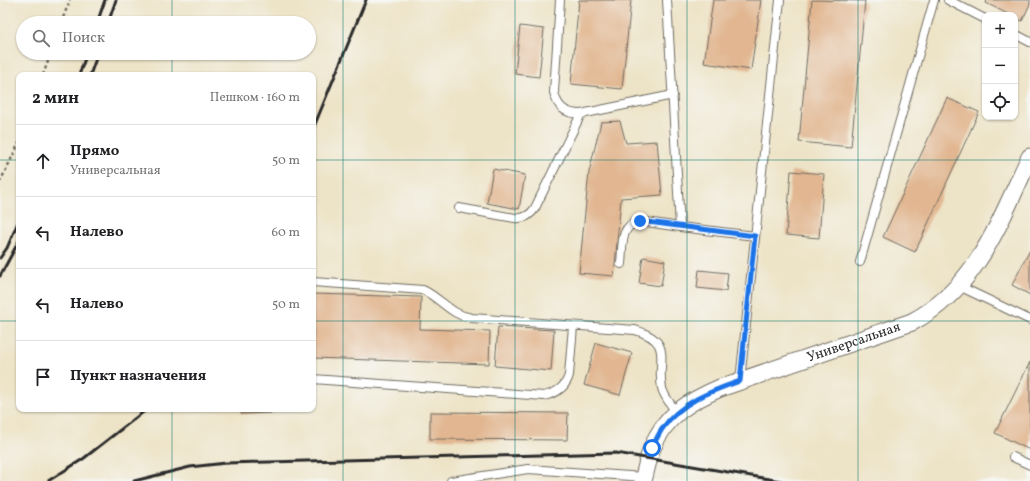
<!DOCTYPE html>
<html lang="ru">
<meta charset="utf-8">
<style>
body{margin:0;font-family:Vollkorn,serif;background:#f6f6f6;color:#202124}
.controls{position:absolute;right:12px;top:12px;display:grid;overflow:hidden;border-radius:8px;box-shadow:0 1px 3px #0004}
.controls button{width:36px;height:36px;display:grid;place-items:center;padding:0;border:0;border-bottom:1px solid #e0e0e0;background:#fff;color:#202124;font:20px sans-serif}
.stop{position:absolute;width:12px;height:12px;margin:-9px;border:3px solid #1a73e8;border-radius:50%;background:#fff}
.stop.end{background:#1a73e8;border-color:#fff;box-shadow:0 1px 4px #0008}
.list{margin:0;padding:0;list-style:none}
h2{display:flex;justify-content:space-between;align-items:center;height:52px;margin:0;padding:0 16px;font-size:17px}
h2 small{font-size:13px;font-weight:400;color:#757577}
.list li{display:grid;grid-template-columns:26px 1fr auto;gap:12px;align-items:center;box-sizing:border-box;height:72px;padding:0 16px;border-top:1px solid #e0e0e0}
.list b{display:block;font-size:15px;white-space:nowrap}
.list p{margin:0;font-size:13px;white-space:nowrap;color:#757577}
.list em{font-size:13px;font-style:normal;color:#757577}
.icon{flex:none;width:22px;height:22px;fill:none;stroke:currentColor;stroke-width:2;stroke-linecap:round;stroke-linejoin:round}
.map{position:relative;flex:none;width:1030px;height:481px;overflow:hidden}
.search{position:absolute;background:#fff;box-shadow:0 1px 3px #0004;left:16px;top:16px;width:300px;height:44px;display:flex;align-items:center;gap:10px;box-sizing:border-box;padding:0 14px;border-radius:22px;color:#757577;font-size:15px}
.panel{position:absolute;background:#fff;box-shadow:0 1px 3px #0004;left:16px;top:72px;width:300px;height:340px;border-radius:8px}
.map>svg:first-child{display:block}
.building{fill:#e1b690}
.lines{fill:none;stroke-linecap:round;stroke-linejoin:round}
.lane-casing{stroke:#6f6b61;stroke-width:10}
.street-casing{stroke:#6f6b61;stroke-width:19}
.path{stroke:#6f6b61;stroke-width:2.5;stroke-dasharray:3 3;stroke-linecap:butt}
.lane{stroke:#fff;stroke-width:8}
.street{stroke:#fff;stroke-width:17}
.rail{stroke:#2b2b2b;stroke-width:3}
.route{stroke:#1a73e8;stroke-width:5}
.grid{fill:none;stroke:#0f766e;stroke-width:1;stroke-opacity:0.55}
.labels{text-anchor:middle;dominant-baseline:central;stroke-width:3;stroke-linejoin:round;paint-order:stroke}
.street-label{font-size:14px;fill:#2b2b2b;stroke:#f6f6f2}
</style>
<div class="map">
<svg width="1030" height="481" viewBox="0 0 1030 481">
<rect width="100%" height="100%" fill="#f6f6f2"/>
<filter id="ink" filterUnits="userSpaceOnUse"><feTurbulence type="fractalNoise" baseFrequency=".025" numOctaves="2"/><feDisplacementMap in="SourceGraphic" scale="8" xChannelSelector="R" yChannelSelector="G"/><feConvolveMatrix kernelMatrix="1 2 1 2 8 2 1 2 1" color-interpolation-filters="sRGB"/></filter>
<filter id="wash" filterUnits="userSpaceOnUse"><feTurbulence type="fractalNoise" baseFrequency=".012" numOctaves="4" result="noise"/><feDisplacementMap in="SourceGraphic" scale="16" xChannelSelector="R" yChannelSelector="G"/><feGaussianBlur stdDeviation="0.9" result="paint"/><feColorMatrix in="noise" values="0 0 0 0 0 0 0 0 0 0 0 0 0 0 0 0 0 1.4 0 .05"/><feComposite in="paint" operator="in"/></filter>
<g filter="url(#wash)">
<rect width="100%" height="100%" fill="#ede3c6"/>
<g id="blocks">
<path class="building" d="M579 0H631L622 89 571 84Z
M713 0H761L751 70 704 63Z
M812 0 865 1 851 147 799 142Z
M987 0H1030V4L1022 21 1015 18V15H1010L986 3Z
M520 26 544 29 539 77 515 74Z
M947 98 979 112 915 252 883 237Z
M620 121 626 143 657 141 662 195 621 198 614 276 579 273 589 172 601 122Z
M493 169 525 175 519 209 487 203Z
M791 171 824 174 819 238 786 235Z
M1030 250V295L1012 285Z
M643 257 665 261 661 286 639 283Z
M699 270 728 273 726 291 697 288Z
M313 294 421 297 420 329 490 331 489 364 313 358Z
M498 327 554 330 551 371 495 366Z
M596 343 632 353 620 395 584 385Z
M1030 362V450L995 433Z
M241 409H271V413L241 414Z
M430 412 568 413 567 440 430 439Z"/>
</g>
</g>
<g filter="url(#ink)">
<use href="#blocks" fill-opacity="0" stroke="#6f6b61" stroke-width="1"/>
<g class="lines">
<defs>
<path id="lane" d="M560 0 554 92C557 107 565 114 581 114
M667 0 680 227 755 236
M948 0 985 19
M1015 34 1030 42
M459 208 515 218C524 219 530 216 535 208L581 114 673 95
M860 262 934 0
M621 264C623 247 619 225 640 221L680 227
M313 282 423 290C442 299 450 315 472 318L635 330C675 342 656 360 662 388 664 397 671 404 676 412
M959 286 1030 320
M313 379 544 396C557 393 566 387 569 375L573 326
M740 381 780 0
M1013 457 1030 465
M451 481 528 469 644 477"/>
<g id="street">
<path id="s1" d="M643 481C646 470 648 458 652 448 665 415 690 401 720 388L912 322C978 287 1000 220 1030 157"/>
</g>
</defs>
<use href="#lane" class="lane-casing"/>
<use href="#street" class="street-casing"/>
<path class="path" d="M61 23 70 0
M43 75 51 53
M0 182 19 143"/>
<use href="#lane" class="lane"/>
<use href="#street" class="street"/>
<path class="rail" d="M97 23 105 0
M108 23 116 0
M79 75 87 53
M90 75 98 53
M313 129 366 0
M0 258 7 248 19 220
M0 276 19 241
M48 481 83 459 147 409
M134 481 190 467 226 463 616 453 781 481"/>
</g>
</g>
<g class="lines" filter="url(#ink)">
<path class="route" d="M640 221 755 236 740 381C711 391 681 402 662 429 658 435 655 442 652 448"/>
</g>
<path class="grid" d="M172 0V23M343 0V481M515 0V481M687 0V481M858 0V481M172 53V75M0 160H19M313 160H1030M0 321H19M313 321H1030M172 409V481"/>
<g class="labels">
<g class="street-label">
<text stroke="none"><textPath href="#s1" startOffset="269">Универсальная</textPath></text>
</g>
</g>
</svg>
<div class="controls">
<button>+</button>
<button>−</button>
<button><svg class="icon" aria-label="locate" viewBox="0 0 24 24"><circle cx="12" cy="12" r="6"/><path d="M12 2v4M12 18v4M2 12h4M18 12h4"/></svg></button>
</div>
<div class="stop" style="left:652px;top:448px"></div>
<div class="stop end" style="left:640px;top:221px"></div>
<div class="search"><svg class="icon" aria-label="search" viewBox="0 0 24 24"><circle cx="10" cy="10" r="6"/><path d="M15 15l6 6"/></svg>Поиск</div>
<section class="panel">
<h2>2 мин<small>Пешком · 160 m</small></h2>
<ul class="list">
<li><svg class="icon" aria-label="ahead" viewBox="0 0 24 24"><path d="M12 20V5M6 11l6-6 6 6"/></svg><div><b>Прямо</b><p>Универсальная</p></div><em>50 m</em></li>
<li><svg class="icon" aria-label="left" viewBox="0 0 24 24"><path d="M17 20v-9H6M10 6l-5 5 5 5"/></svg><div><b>Налево</b></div><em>60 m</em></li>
<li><svg class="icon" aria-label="left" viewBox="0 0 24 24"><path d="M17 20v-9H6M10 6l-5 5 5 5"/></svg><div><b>Налево</b></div><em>50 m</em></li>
<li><svg class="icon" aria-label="arrive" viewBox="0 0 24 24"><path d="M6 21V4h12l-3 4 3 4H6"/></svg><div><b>Пункт назначения</b></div></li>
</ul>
</section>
</div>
